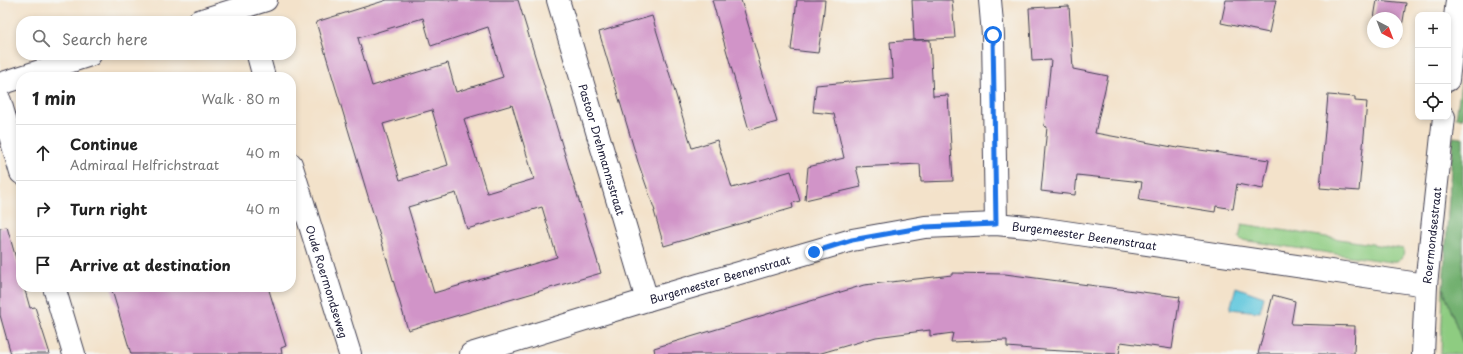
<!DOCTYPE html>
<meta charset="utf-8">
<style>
body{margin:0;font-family:"Playpen Sans",sans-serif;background:#f6f6f6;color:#222}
.controls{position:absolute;right:12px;top:12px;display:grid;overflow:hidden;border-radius:8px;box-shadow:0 2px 6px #0003}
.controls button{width:36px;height:36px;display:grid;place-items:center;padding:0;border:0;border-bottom:1px solid #e0e0e0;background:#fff;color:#222;font:20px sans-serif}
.compass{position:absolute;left:1367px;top:12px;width:36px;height:36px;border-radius:50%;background:#fff;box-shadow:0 2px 6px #0003;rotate:138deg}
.stop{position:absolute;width:12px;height:12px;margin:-9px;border:3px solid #1a73e8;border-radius:50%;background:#fff}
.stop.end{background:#1a73e8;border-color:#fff;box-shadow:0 1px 4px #0008}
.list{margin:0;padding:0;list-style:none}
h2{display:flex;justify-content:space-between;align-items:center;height:52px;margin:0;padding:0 16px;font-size:17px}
h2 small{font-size:13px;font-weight:400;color:#767676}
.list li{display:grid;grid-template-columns:26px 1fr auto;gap:12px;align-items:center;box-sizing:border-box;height:56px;padding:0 16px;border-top:1px solid #e0e0e0}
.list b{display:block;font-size:15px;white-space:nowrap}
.list p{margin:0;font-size:13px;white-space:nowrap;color:#767676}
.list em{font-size:13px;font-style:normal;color:#767676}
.icon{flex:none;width:22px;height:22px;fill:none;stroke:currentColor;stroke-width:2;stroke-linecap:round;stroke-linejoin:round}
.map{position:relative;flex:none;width:1463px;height:354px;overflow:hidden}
.search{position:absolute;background:#fff;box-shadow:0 2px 6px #0003;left:16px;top:16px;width:280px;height:44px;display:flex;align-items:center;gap:10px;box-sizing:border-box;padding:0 14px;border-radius:16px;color:#767676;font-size:15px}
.panel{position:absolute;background:#fff;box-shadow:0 2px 6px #0003;left:16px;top:72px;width:280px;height:220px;border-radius:16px}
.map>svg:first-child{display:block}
.green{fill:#8ecc81;stroke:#58775e}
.forest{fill:#72b06f;stroke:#4a6955}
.water{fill:#60c7dd;stroke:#41748c}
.building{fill:#d194c8;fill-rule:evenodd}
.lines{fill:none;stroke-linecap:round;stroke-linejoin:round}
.street-casing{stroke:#413f50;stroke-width:24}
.street{stroke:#fff;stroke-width:22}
.route{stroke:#1a73e8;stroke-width:5}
.labels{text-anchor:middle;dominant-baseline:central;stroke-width:4;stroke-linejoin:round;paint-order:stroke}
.street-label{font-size:11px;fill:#22223b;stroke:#f6f6f2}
</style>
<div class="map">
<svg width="1463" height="354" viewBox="0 0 1463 354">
<rect width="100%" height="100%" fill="#f6f6f2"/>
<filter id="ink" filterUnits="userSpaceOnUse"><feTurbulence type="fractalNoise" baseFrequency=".025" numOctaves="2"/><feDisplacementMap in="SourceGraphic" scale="8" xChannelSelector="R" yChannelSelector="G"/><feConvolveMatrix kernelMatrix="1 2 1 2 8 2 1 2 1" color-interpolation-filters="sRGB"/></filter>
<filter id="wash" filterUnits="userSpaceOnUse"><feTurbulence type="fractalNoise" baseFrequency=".012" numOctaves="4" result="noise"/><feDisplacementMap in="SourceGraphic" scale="16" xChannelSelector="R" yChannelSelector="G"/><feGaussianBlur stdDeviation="0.9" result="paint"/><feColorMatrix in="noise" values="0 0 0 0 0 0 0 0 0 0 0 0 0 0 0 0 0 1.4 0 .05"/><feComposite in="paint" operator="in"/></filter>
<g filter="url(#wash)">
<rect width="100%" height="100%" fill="#f3e2ca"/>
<path class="green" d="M1242 224 1404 249 1403 257 1397 261 1390 262 1241 240 1239 238Z
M1443 288 1463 344V354H1441Z"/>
<path class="forest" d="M1463 69V118H1456Z
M1453 137 1463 138V344L1443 288Z"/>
<path class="water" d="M1236 287 1264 297 1260 312 1230 309Z"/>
<g id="blocks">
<path class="building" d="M387 0H518L601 273 408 330 316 22ZM423 18 431 46 488 27 503 77 456 92 448 63 372 86 358 38ZM512 105 534 179 487 193 464 119ZM432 110 448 165 400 180 383 124ZM456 193 467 229 542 207 557 257 434 293 408 207Z
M712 0H741L777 122 749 130Z
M797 0H825L823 20 818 53 791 50Z
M912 0H952L955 38 914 40H930L933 96 948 95 953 181 921 182 920 164 856 167 861 187 805 200 808 167 844 158 834 114 813 112 816 85 893 78 890 42 914 40Z
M1226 0H1276L1269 33 1221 23Z
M1377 0 1406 3 1400 39H1397V18H1374Z
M1069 6 1073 69 1108 76 1095 133 1178 148 1179 147 1269 160 1263 189 1237 184 1233 209 1216 206 1215 212 1139 200 1142 182 1077 175 1075 195 1041 191 1047 127 1044 126 1051 60 1032 61 1029 8Z
M652 16 692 148 717 140 732 188 791 171 800 201 792 203 793 208 664 246 654 211H655L638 162 599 32Z
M1328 95 1355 97V101L1367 102 1359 191 1320 188Z
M7 227 21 276V287H24L30 308 35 307 50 354H11L0 315V228Z
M952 273 1005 274 1180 297 1172 349 1121 342 1119 354 1044 350 1007 347V340L951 342 953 333 930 336V330L876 337 818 354H655L654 348 864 285 952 275Z
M111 287H268L286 346 281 348 282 354H131Z
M1273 295 1295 301 1291 324 1355 326 1354 354H1258Z"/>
</g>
</g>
<g filter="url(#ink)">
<use href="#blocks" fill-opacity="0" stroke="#413f50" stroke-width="1"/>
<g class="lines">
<defs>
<g id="street">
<path id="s1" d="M558 0 647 300"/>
<path d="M990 0 993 35 996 224"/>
<path d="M199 21 266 0"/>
<path d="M258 55 264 77"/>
<path d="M1448 80 1457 0"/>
<path d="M0 84 90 55"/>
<path d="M0 101 21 173"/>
<path id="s2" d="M291 164 350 354"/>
<path d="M54 287 74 354"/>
<path id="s3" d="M471 354 647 300 852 240 925 227 996 224 1038 228 1426 285"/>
<path id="s4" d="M1423 354 1426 285 1444 117"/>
</g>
</defs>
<use href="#street" class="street-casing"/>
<use href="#street" class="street"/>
</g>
</g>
<g class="lines" filter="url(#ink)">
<path class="route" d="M814 252 852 240 925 227 996 224 993 35"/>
</g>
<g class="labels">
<g class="street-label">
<text stroke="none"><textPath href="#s1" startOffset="156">Pastoor Drehmannsstraat</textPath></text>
<text stroke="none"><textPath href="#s4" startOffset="119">Roermondsestraat</textPath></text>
<text stroke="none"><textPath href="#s3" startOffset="632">Burgemeester Beenenstraat</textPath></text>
<text stroke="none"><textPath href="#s3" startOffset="260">Burgemeester Beenenstraat</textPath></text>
<text stroke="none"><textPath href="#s2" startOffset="123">Oude Roermondseweg</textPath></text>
</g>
</g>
</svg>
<div class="controls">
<button>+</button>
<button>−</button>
<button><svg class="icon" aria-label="locate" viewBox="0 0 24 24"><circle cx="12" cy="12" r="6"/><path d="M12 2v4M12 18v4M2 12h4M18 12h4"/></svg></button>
</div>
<svg class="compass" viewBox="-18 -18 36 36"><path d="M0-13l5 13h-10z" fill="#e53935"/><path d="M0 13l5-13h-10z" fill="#767676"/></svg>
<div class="stop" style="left:993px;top:35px"></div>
<div class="stop end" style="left:814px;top:252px"></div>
<div class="search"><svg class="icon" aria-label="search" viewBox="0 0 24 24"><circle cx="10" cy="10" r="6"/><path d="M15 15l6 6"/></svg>Search here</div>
<section class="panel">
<h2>1 min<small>Walk · 80 m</small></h2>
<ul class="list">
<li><svg class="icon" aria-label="ahead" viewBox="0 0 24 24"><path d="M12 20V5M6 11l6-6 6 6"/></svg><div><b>Continue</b><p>Admiraal Helfrichstraat</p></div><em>40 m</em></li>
<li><svg class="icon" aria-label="right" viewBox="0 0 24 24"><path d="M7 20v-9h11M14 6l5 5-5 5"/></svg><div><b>Turn right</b></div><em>40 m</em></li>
<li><svg class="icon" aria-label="arrive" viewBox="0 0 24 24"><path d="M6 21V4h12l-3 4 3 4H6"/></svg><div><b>Arrive at destination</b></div></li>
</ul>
</section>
</div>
